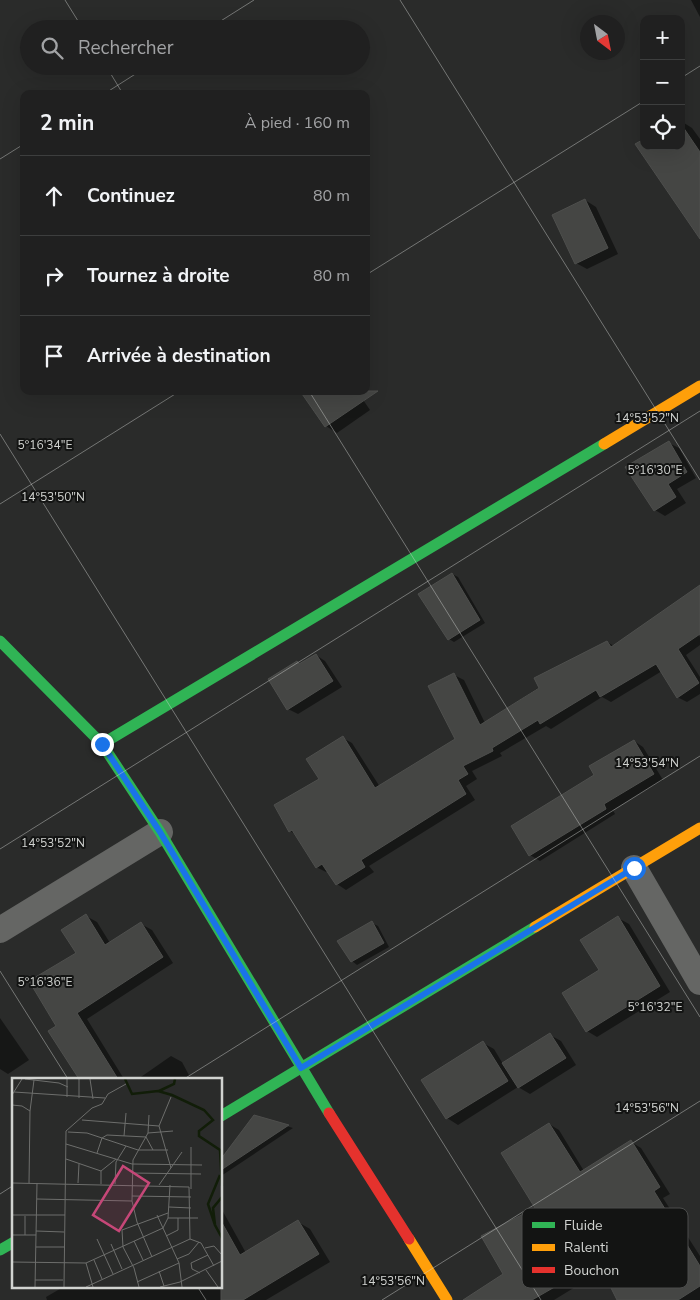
<!DOCTYPE html>
<html lang="fr">
<meta charset="utf-8">
<style>
body{margin:0;font-family:"Nunito Sans",sans-serif;background:#282829;color:#f1f3f6}
.controls{position:absolute;right:15px;top:15px;display:grid;overflow:hidden;border-radius:10px;box-shadow:0 5px 20px #0002}
.controls button{width:45px;height:45px;display:grid;place-items:center;padding:0;border:0;border-bottom:1px solid #3d3e3e;background:#202020;color:#f1f3f6;font:25px sans-serif}
.compass{position:absolute;left:580px;top:15px;width:45px;height:45px;border-radius:50%;background:#202020;box-shadow:0 5px 20px #0002;rotate:148deg}
.stop{position:absolute;width:15px;height:15px;margin:-11px;border:4px solid #1a73e8;border-radius:50%;background:#fff}
.stop.end{background:#1a73e8;border-color:#fff;box-shadow:0 1px 5px #0008}
.list{margin:0;padding:0;list-style:none}
h2{display:flex;justify-content:space-between;align-items:center;height:65px;margin:0;padding:0 20px;font-size:21px}
h2 small{font-size:16px;font-weight:400;color:#a2a3a5}
.list li{display:grid;grid-template-columns:32px 1fr auto;gap:15px;align-items:center;box-sizing:border-box;height:80px;padding:0 20px;border-top:1px solid #3d3e3e}
.list b{display:block;font-size:19px;white-space:nowrap}
.list em{font-size:16px;font-style:normal;color:#a2a3a5}
.icon{flex:none;width:28px;height:28px;fill:none;stroke:currentColor;stroke-width:2;stroke-linecap:round;stroke-linejoin:round}
.map{position:relative;flex:none;width:700px;height:1300px;overflow:hidden}
.search{position:absolute;background:#202020;box-shadow:0 5px 20px #0002;left:20px;top:20px;width:350px;height:55px;display:flex;align-items:center;gap:12px;box-sizing:border-box;padding:0 18px;border-radius:28px;color:#a2a3a5;font-size:19px}
.panel{position:absolute;background:#202020;box-shadow:0 5px 20px #0002;left:20px;top:90px;width:350px;height:305px;border-radius:10px}
.map>svg:first-child{display:block}
.shadow{fill:#0007}
.building{fill:#454644;stroke:#4e4f4d}
.lines{fill:none;stroke-linecap:round;stroke-linejoin:round}
.street{stroke:#656664;stroke-width:26}
.fast{stroke:#30b455;stroke-width:11}
.slow{stroke:#ff9f0a;stroke-width:11}
.jam{stroke:#e5322d;stroke-width:11}
.route{stroke:#1a73e8;stroke-width:6}
.ticks{fill:none;stroke:#d1d3d0;stroke-width:1;stroke-opacity:0.45}
.inset-river{fill:none;stroke:#111d08;stroke-width:2.5}
.inset-road{fill:none;stroke:#6d6e6c;stroke-width:1}
.view{fill:#c64778;fill-opacity:0.15;stroke:#c64778;stroke-width:2.5}
.inset-edge{fill:none;stroke:#d1d3d0;stroke-width:2.5}
.key{fill:#131413;stroke:#4c4d4c;stroke-width:1}
.key-label{font-size:14px;fill:#d1d3d0}
.ticks-label{font-size:12px;text-anchor:middle;fill:#d1d3d0;stroke:#131413;stroke-width:4;stroke-linejoin:round;paint-order:stroke}
</style>
<div class="map">
<svg width="700" height="1300" viewBox="0 0 700 1300">
<rect width="100%" height="100%" fill="#2a2b2a"/>
<path class="shadow" d="M691 0H700V17Z
M681 121 692 128 700 139V232L644 146H681Z
M585 200 596 207 618 254 587 269 576 263Z
M357 391 370 410 337 433 326 426Z
M669 443 679 448 696 478 677 489 686 503 665 516 655 510Z
M452 574 458 577 485 623 454 642 449 639Z
M682 611 700 637V645L686 655 700 677V694L687 702 677 697 662 671 611 702 602 697 551 729 546 726 500 753 502 756 472 771 477 779 466 786 475 800 369 866 374 872 346 890 337 884 328 871 326 872 316 867 297 835 290 831 276 806 321 779 343 738 352 743 380 787 456 739 454 675 464 680 485 723 607 642 614 646Z
M316 655 325 661 342 687 298 714 288 709 298 663 301 665Z
M634 741 643 747 663 780 613 810 615 814 540 861 530 855 596 775Z
M86 916 97 922 110 943 141 924 152 930 173 963 87 1019 124 1079H80L58 1027Z
M618 918 629 924 670 992 597 1037 587 1031 600 971Z
M372 923 378 926 389 947 357 965 352 961Z
M0 1018 29 1060 8 1074 0 1069Z
M550 1035 561 1041 576 1065 530 1094 518 1087 458 1125 447 1118 483 1043 494 1049 503 1064Z
M171 1056 182 1062 191 1079H138Z
M254 1116 293 1128 221 1176V1161Z
M549 1124 559 1130 584 1171 631 1142 641 1148 670 1194 663 1198 700 1256V1300H618L603 1270 554 1300H495L505 1274 537 1208Z
M221 1208 246 1253 298 1222 310 1229 330 1262 266 1300H47L46 1297 65 1286H221Z"/>
<path class="building" d="M681 124 700 152V239L635 144 644 139V146H681Z
M585 199 608 248 575 264 552 215Z
M300 391H378L325 427Z
M669 441 687 472 668 484 676 497 654 511 625 467Z
M452 573 480 620 448 640 418 594Z
M700 585V634L678 649 699 683 677 698 656 664 600 697 596 690 540 724 538 720 492 748 493 751 463 766 468 774 458 780 466 794 361 860 365 867 336 885 322 864 316 868 292 830 289 832 274 805 319 779 306 759 343 736 375 788 455 739 428 686 454 673 480 725 539 688 534 678 607 641 611 647Z
M316 654 333 681 287 710 268 679 297 661 299 664Z
M634 740 654 774 604 804 606 809 529 856 511 826 594 775 589 766Z
M86 914 105 945 141 922 163 957 77 1013 118 1079H79L48 1031 56 1026 29 981 76 953 61 930Z
M618 916 660 986 586 1032 562 993 599 970 580 940Z
M372 921 384 943 351 962 337 941Z
M550 1033 566 1058 518 1088 502 1063Z
M483 1041 508 1081 446 1119 421 1080Z
M254 1115 289 1125 221 1170V1159Z
M549 1123 580 1172 631 1140 660 1187 654 1191 700 1266V1286L678 1300H617L598 1262 532 1300H463L503 1274 481 1236 535 1208 501 1153Z
M298 1220 319 1254 243 1300H221V1221L240 1255Z"/>
<g class="lines">
<path class="street" d="M634 868 700 982
M0 930 160 832"/>
<path class="fast" d="M0 641 102 744 160 832 329 1113
M102 744 604 444
M221 1116 535 927
M0 1250 14 1242"/>
<path class="slow" d="M604 444 700 386
M535 927 700 828
M409 1239 447 1300"/>
<path class="jam" d="M329 1113 409 1239"/>
</g>
<g class="lines">
<path class="route" d="M102 744 160 832 301 1068 634 868"/>
</g>
<path class="ticks" d="M65 0 83 29M400 0 700 480M208 29 254 0M106 66 123 94M681 78 700 66M104 94 148 66M0 159 24 144M366 275 644 101M309 391 700 1017M0 434 541 1300M0 504 180 391M0 849 700 411M0 971 68 1079M184 1079 700 756M0 1194 14 1185M197 1286 206 1300M382 1300 700 1101"/>
<g transform="translate(12 1078)">
<rect width="210" height="210" fill="#2a2b2a"/>
<path class="inset-river" d="M113 1 120 16 146 13 160 17 192 32 201 42 187 53V58L208 72 210 108M147 13 162 6 163 1M210 119 201 130 203 147 210 160M203 147 196 126 208 97"/>
<path class="inset-road" d="M13 1 47 5 56 9M55 1V19M78 1 81 21M2 14 93 20M0 17 10 1M67 20V1M0 27 10 28 18 33 17 105M18 33 22 2M70 42 147 48 159 90M147 48 159 19M56 54 75 55 126 72H156M136 55 137 37M112 58 114 35M54 66 120 86 190 87M85 75 90 60 95 57 134 59 141 72M54 81 89 93V106M89 93 104 81M120 95 189 96M0 105 177 109 178 161M66 105 67 86M103 106 104 84 114 68M147 107 170 74M179 111V69M120 118 179 119M25 121 120 123M157 129 179 130M0 137H53M145 137 167 185 170 209M156 140H186M24 153 52 154M0 157H24M13 157V138M154 158 166 152V140M85 161 101 196M122 163 131 182M99 166 110 191M24 169H52M193 170 202 168 210 177M140 179 125 144 120 123 121 82 136 55 161 53M165 181 177 176 187 164M82 182 90 201M0 184 74 185 151 150 156 140 158 107M74 185 81 209M194 192 206 209M147 193 152 208M188 195 180 191 179 185 196 177M23 202H51M125 204 167 185M23 209 25 105M52 209 54 53 80 30 90 26 96 16 114 6M74 209 178 161 189 165 202 188M127 209 122 190 111 169 110 152 156 135M148 209 168 204 210 183"/>
<path class="view" d="M111 88 137 105 107 153 81 137Z"/>
<rect width="210" height="210" class="inset-edge"/>
</g>
<rect x="522" y="1208" width="166" height="80" rx="8" class="key"/>
<rect x="532" y="1222" width="23" height="6" fill="#30b455"/>
<rect x="532" y="1244" width="23" height="7" fill="#ff9f0a"/>
<rect x="532" y="1267" width="23" height="6" fill="#e5322d"/>
<g class="key-label">
<text x="564" y="1230">Fluide</text>
<text x="564" y="1252">Ralenti</text>
<text x="564" y="1275">Bouchon</text>
</g>
<g class="ticks-label">
<text x="647" y="422">14°53'52"N</text>
<text x="45" y="449">5°16'34"E</text>
<text x="655" y="474">5°16'30"E</text>
<text x="53" y="501">14°53'50"N</text>
<text x="647" y="767">14°53'54"N</text>
<text x="53" y="847">14°53'52"N</text>
<text x="45" y="986">5°16'36"E</text>
<text x="655" y="1011">5°16'32"E</text>
<text x="647" y="1112">14°53'56"N</text>
<text x="393" y="1285">14°53'56"N</text>
</g>
</svg>
<div class="controls">
<button>+</button>
<button>−</button>
<button><svg class="icon" aria-label="locate" viewBox="0 0 24 24"><circle cx="12" cy="12" r="6"/><path d="M12 2v4M12 18v4M2 12h4M18 12h4"/></svg></button>
</div>
<svg class="compass" viewBox="-18 -18 36 36"><path d="M0-13l5 13h-10z" fill="#e53935"/><path d="M0 13l5-13h-10z" fill="#a2a3a5"/></svg>
<div class="stop" style="left:634px;top:868px"></div>
<div class="stop end" style="left:102px;top:744px"></div>
<div class="search"><svg class="icon" aria-label="search" viewBox="0 0 24 24"><circle cx="10" cy="10" r="6"/><path d="M15 15l6 6"/></svg>Rechercher</div>
<section class="panel">
<h2>2 min<small>À pied · 160 m</small></h2>
<ul class="list">
<li><svg class="icon" aria-label="ahead" viewBox="0 0 24 24"><path d="M12 20V5M6 11l6-6 6 6"/></svg><div><b>Continuez</b></div><em>80 m</em></li>
<li><svg class="icon" aria-label="right" viewBox="0 0 24 24"><path d="M7 20v-9h11M14 6l5 5-5 5"/></svg><div><b>Tournez à droite</b></div><em>80 m</em></li>
<li><svg class="icon" aria-label="arrive" viewBox="0 0 24 24"><path d="M6 21V4h12l-3 4 3 4H6"/></svg><div><b>Arrivée à destination</b></div></li>
</ul>
</section>
</div>
